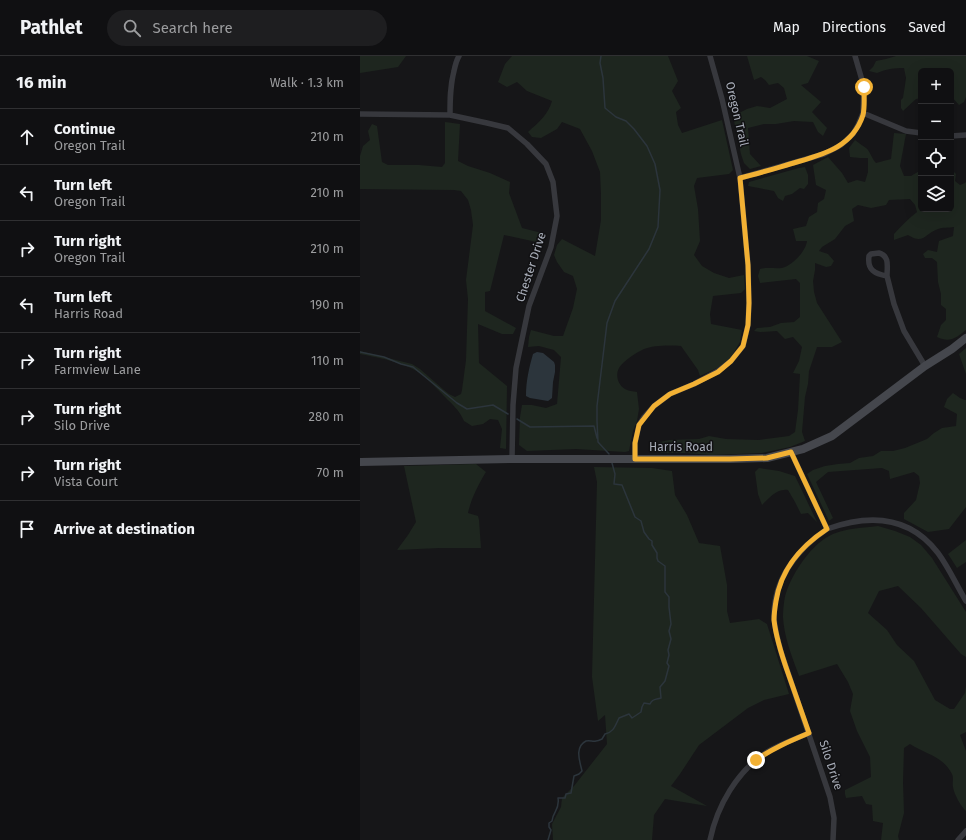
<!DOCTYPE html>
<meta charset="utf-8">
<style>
body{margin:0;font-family:"Fira Sans",sans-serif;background:#1e1e20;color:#f1f3f6}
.controls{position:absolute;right:12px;top:12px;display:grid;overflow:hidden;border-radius:6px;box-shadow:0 4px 16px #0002}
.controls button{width:36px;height:36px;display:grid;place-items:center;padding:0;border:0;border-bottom:1px solid #303032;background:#101012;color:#f1f3f6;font:20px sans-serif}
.stop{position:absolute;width:12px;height:12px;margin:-9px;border:3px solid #f2b134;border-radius:50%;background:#fff}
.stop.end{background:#f2b134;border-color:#fff;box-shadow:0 1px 4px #0008}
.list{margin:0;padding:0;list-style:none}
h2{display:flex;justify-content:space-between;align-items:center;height:52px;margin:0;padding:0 16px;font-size:17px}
h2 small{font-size:13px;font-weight:400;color:#9c9d9f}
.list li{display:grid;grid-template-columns:26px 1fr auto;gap:12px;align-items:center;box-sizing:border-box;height:56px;padding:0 16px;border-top:1px solid #303032}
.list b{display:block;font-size:15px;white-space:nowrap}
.list p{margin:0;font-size:13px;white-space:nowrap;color:#9c9d9f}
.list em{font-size:13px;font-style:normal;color:#9c9d9f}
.icon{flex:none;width:22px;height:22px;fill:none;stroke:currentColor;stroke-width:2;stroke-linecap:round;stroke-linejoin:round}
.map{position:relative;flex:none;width:606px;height:784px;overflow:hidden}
header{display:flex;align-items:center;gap:24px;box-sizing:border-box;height:56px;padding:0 20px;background:#101012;border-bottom:1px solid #303032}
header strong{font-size:19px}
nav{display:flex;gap:22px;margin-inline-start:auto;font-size:14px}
.search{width:280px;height:36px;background:#1e1e20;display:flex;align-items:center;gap:10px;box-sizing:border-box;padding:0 14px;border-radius:22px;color:#9c9d9f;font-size:15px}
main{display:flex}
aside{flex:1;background:#101012}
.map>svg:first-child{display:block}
.green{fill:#1e261f}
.water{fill:#2c353c}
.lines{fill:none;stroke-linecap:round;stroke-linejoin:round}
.stream{stroke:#2c353c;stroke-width:1.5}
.street{stroke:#37383d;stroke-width:5.5}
.secondary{stroke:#45474d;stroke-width:8}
.route{stroke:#f2b134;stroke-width:5}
.labels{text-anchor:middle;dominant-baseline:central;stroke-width:3;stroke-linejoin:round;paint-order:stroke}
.street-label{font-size:12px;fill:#a8adb8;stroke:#111113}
</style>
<header>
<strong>Pathlet</strong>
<div class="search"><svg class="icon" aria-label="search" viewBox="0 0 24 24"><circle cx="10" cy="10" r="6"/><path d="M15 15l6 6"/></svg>Search here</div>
<nav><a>Map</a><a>Directions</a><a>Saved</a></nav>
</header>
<main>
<aside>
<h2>16 min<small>Walk · 1.3 km</small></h2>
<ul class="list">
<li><svg class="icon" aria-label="ahead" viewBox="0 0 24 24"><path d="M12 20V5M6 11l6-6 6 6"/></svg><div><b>Continue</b><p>Oregon Trail</p></div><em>210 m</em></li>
<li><svg class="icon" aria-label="left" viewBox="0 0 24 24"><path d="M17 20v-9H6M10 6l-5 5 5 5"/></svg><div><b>Turn left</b><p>Oregon Trail</p></div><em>210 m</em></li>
<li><svg class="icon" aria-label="right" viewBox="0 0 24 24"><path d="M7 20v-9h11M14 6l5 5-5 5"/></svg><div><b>Turn right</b><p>Oregon Trail</p></div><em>210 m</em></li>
<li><svg class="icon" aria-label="left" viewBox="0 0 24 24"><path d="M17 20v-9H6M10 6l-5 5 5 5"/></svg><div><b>Turn left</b><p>Harris Road</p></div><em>190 m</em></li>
<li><svg class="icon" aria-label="right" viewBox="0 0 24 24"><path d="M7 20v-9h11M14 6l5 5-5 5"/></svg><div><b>Turn right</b><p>Farmview Lane</p></div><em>110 m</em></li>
<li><svg class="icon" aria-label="right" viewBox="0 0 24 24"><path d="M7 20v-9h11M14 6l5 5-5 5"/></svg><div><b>Turn right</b><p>Silo Drive</p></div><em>280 m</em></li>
<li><svg class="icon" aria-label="right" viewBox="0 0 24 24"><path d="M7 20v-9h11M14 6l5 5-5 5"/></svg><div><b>Turn right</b><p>Vista Court</p></div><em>70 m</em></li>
<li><svg class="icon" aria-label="arrive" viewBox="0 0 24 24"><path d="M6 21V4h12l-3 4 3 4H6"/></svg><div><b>Arrive at destination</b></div></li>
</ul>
</aside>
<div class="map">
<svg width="606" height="784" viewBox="0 0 606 784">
<rect width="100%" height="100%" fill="#161618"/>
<path class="green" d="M0 0H46L38 11 0 17Z
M152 0H308L318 25 312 35 321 52 316 56 318 69 322 77 362 64 373 114 369 118 337 122 334 130 338 153 340 185 334 199 342 210 354 217 369 222 384 219 385 233 381 237 353 240 350 258 351 268 382 274 380 286 370 303 357 312 340 320 338 314 321 290C311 289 293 289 284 293 277 296 263 305 259 312 255 319 258 329 265 333 268 335 273 335 277 336L279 353 277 365 273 375 269 395 265 396 216 393 167 395 159 389 160 361 162 349H172L186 352 197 348 201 301 194 294 179 290 168 291 169 281 171 274 194 280H203L213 252 217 233 213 220 204 216 197 206 194 199 197 189 202 183 235 200 241 164V138L240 116 232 95 220 73 202 66 197 73 181 82 172 81 168 76C179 66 188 59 192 45L167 35 157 26 147 31 138 26 145 8Z
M387 0H447L459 5 448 27 441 29 461 46 452 56 467 72 463 80 458 76 453 66 434 65 416 68H404L388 72 390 98 401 110 390 113 384 107 381 98 373 60 387 53 397 50 410 52 427 43 424 32 418 27 409 29 405 24 401 21 394 24Z
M536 0H606V41L604 46 599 49 591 40V15H561V42L556 43 543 55 541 52V44L543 42 546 22 544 12C534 12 526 13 517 17L509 15 513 11 516 5 526 3Z
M85 66 100 68 98 105 108 110 130 117 150 126 149 137 162 172 186 178 185 183 181 187 144 179 130 235 125 236V255L156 272 153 278H142L118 268 119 307 147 330 146 393 140 392 142 373 138 364 130 363 123 368 112 370 104 365C100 355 92 348 85 341 78 334 72 327 65 321 49 307 20 302 0 298V295L52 308 60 313 84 334 89 338 95 341 101 338 102 334 106 304 108 243 106 224 113 169 111 154 108 144 101 135 94 134 0 133V100L3 90 10 84 8 75 12 68 17 70 22 106 28 109H59L82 111 85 107Z
M534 77 546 78 540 110 544 120H551L561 114V153H591V113L596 118 595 125 600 129 605 127 606 126V274C596 282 590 287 577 281L581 269 586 264V253L581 249V238L578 226 577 206 572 202H565L563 198 568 194 577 196 579 185 593 180 594 171C589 172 582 171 578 173 564 178 564 189 548 179L534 184V178C541 170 548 163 557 156L555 149 550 143 529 144 526 149 511 152 498 149 492 153 494 165 485 170 475 183 462 191 459 195 468 198 474 205 471 210 466 211 455 207V214L453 225 454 236 457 247 482 286 472 291H457L449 315 448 328 445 341 442 376 445 385 430 391 402 397 352 399 325 397H302L298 395 300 386 309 384 339 383 349 380 366 383 399 384 429 380 435 376 438 354 440 318 433 317 439 305 442 291 433 281 425 283 417 275 400 276 394 275 397 272 410 271 421 267 434 266 440 261V227L436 223 400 227 398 220 400 213C408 211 415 213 422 212 432 210 446 195 447 185H436L433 173 446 170 449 161 457 156 458 147 464 143 466 134 456 129 453 109 468 101 482 117 488 127 497 124 505 126 508 116V102H500L490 101 489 92 495 84C499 87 503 90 506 92 510 95 512 103 516 107L531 103Z
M445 111 448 119V128L444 133 440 132 432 138 425 140 423 145 418 142 414 135 388 130 389 126 439 112Z
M606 292V318L599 298Z
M593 337 600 342 605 344H606V451L589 473 568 476 544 463V457L556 444 560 427 559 420 554 416 530 423 529 415 522 412 468 416 456 426 473 462 469 465 447 418 453 414 465 410 478 408 490 407 499 402 513 400 521 395H533L545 392 567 383 574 377 582 372 596 370 597 358 584 351 587 343Z
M116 408 126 416C118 429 111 443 108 457L118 460 119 464 121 492H79L37 494 48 479 56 466 44 410Z
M234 411 292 412 312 415 315 439 327 459 339 487 360 490 367 529V555L370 567 399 563 407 568 429 638 404 644 388 652 339 689 320 718 311 730 347 750 305 743 294 759 292 784H193L192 768 201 751 202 742 214 730 247 688 245 659 238 665 232 621 237 426Z
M399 412 419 415 435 420 457 466 448 457 441 458 435 446 428 434C417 432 409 442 402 449L398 438 395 416Z
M518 470 535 475 550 481 561 489 572 502 606 556V601L601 598 561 552 538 530 519 535 508 557 527 574 537 589 554 605 575 644 590 653H594L605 637 606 630V676L600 679 606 695V755C601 751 594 738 593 731 592 727 594 722 592 718 583 700 565 698 550 688L544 692 543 726 544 757 538 780 539 784H521L523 767 513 765 512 749 506 748 502 740 486 742 485 738V734L511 721 510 701 497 675 490 655 493 638 488 626 477 608 439 620C432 601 424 581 423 561 423 555 424 542 426 537 433 516 452 487 473 478 488 472 503 472 518 470Z
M606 484V506L597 512 588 498Z"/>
<path class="water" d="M177 296 183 297 194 306 195 309V316L193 326 192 342 188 345 170 342 166 340C166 325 169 312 173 298Z"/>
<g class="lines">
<path class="stream" d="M0 296 24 301 41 308 53 311 97 347 107 353 133 349 148 358
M157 363 170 371 234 370 237 382
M238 386 237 365V350L247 267 255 245 289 193 298 171 300 134 295 108 287 90 274 73 266 65 256 61 245 52 243 22 240 7 241 0
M238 386 249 398
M188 784 191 774 189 771V767L192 765C193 755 200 754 198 742H205L206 738 211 737 214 720 219 718 222 715C220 706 214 691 226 685 230 684 233 686 236 685 238 685 240 684 242 683L245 678C254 676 255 670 259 662L269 658 272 662 281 656 282 651 284 647 290 648C293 642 296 644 301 642L300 631 305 625 309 610 307 607 309 599 308 594 311 583 309 575 311 568 309 551V541L305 536V510L298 505 297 502V497L292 489V485L289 483 284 476 281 465 275 461 262 429 254 428 255 418 252 407"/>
<path class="street" d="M503 57 546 75 561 77
M0 58 90 59 127 67 148 72 167 88 186 108 193 126 197 160 191 191 169 250 156 312 153 349 152 403
M90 59C90 44 90 30 94 15 95 10 96 5 99 0
M591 80 606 79
M380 122 464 98 481 89 493 78 498 69 503 57 504 31 495 0
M519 197C530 200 527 211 527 220 515 218 507 214 509 200L511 198Z
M527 220 534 248 544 275 565 310
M431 396 467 473C509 458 549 459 578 497 589 512 597 530 606 545
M275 403V387L279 369 284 361 294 350 310 338 334 328 358 315 371 305 383 290 388 269 389 247 388 209 380 122 362 43 350 0
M467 473C436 494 413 524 414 562 415 574 418 585 421 596L470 741 474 762 473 784
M350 784C357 750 377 715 407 696 420 688 435 683 449 677
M598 784 606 775"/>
<path class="secondary" d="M0 406 152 403H370L407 402 443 393 472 380 565 310 592 293 606 282"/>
</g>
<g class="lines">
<path class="route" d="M396 704C413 692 430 685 449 677 442 657 435 637 428 617 422 600 416 582 414 564 414 558 415 551 416 545 421 513 440 491 467 473L431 396 407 402 370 403H275V387L279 369 294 350 310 338 334 328 358 316 371 305 383 290 388 269 389 247 388 209 380 122C397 118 413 113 430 108 460 99 492 93 503 59 505 51 504 40 504 31"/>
</g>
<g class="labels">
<g class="street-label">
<text transform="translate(377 58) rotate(77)">Oregon Trail</text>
<text transform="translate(171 211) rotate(-72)">Chester Drive</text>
<text x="321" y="391">Harris Road</text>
<text transform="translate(471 709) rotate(72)">Silo Drive</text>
</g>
</g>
</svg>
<div class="controls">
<button>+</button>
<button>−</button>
<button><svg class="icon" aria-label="locate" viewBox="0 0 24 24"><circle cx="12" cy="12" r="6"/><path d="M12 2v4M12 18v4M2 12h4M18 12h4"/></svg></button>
<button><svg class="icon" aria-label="layers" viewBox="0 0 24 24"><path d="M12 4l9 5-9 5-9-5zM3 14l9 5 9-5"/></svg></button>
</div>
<div class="stop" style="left:504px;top:31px"></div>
<div class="stop end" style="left:396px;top:704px"></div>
</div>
</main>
